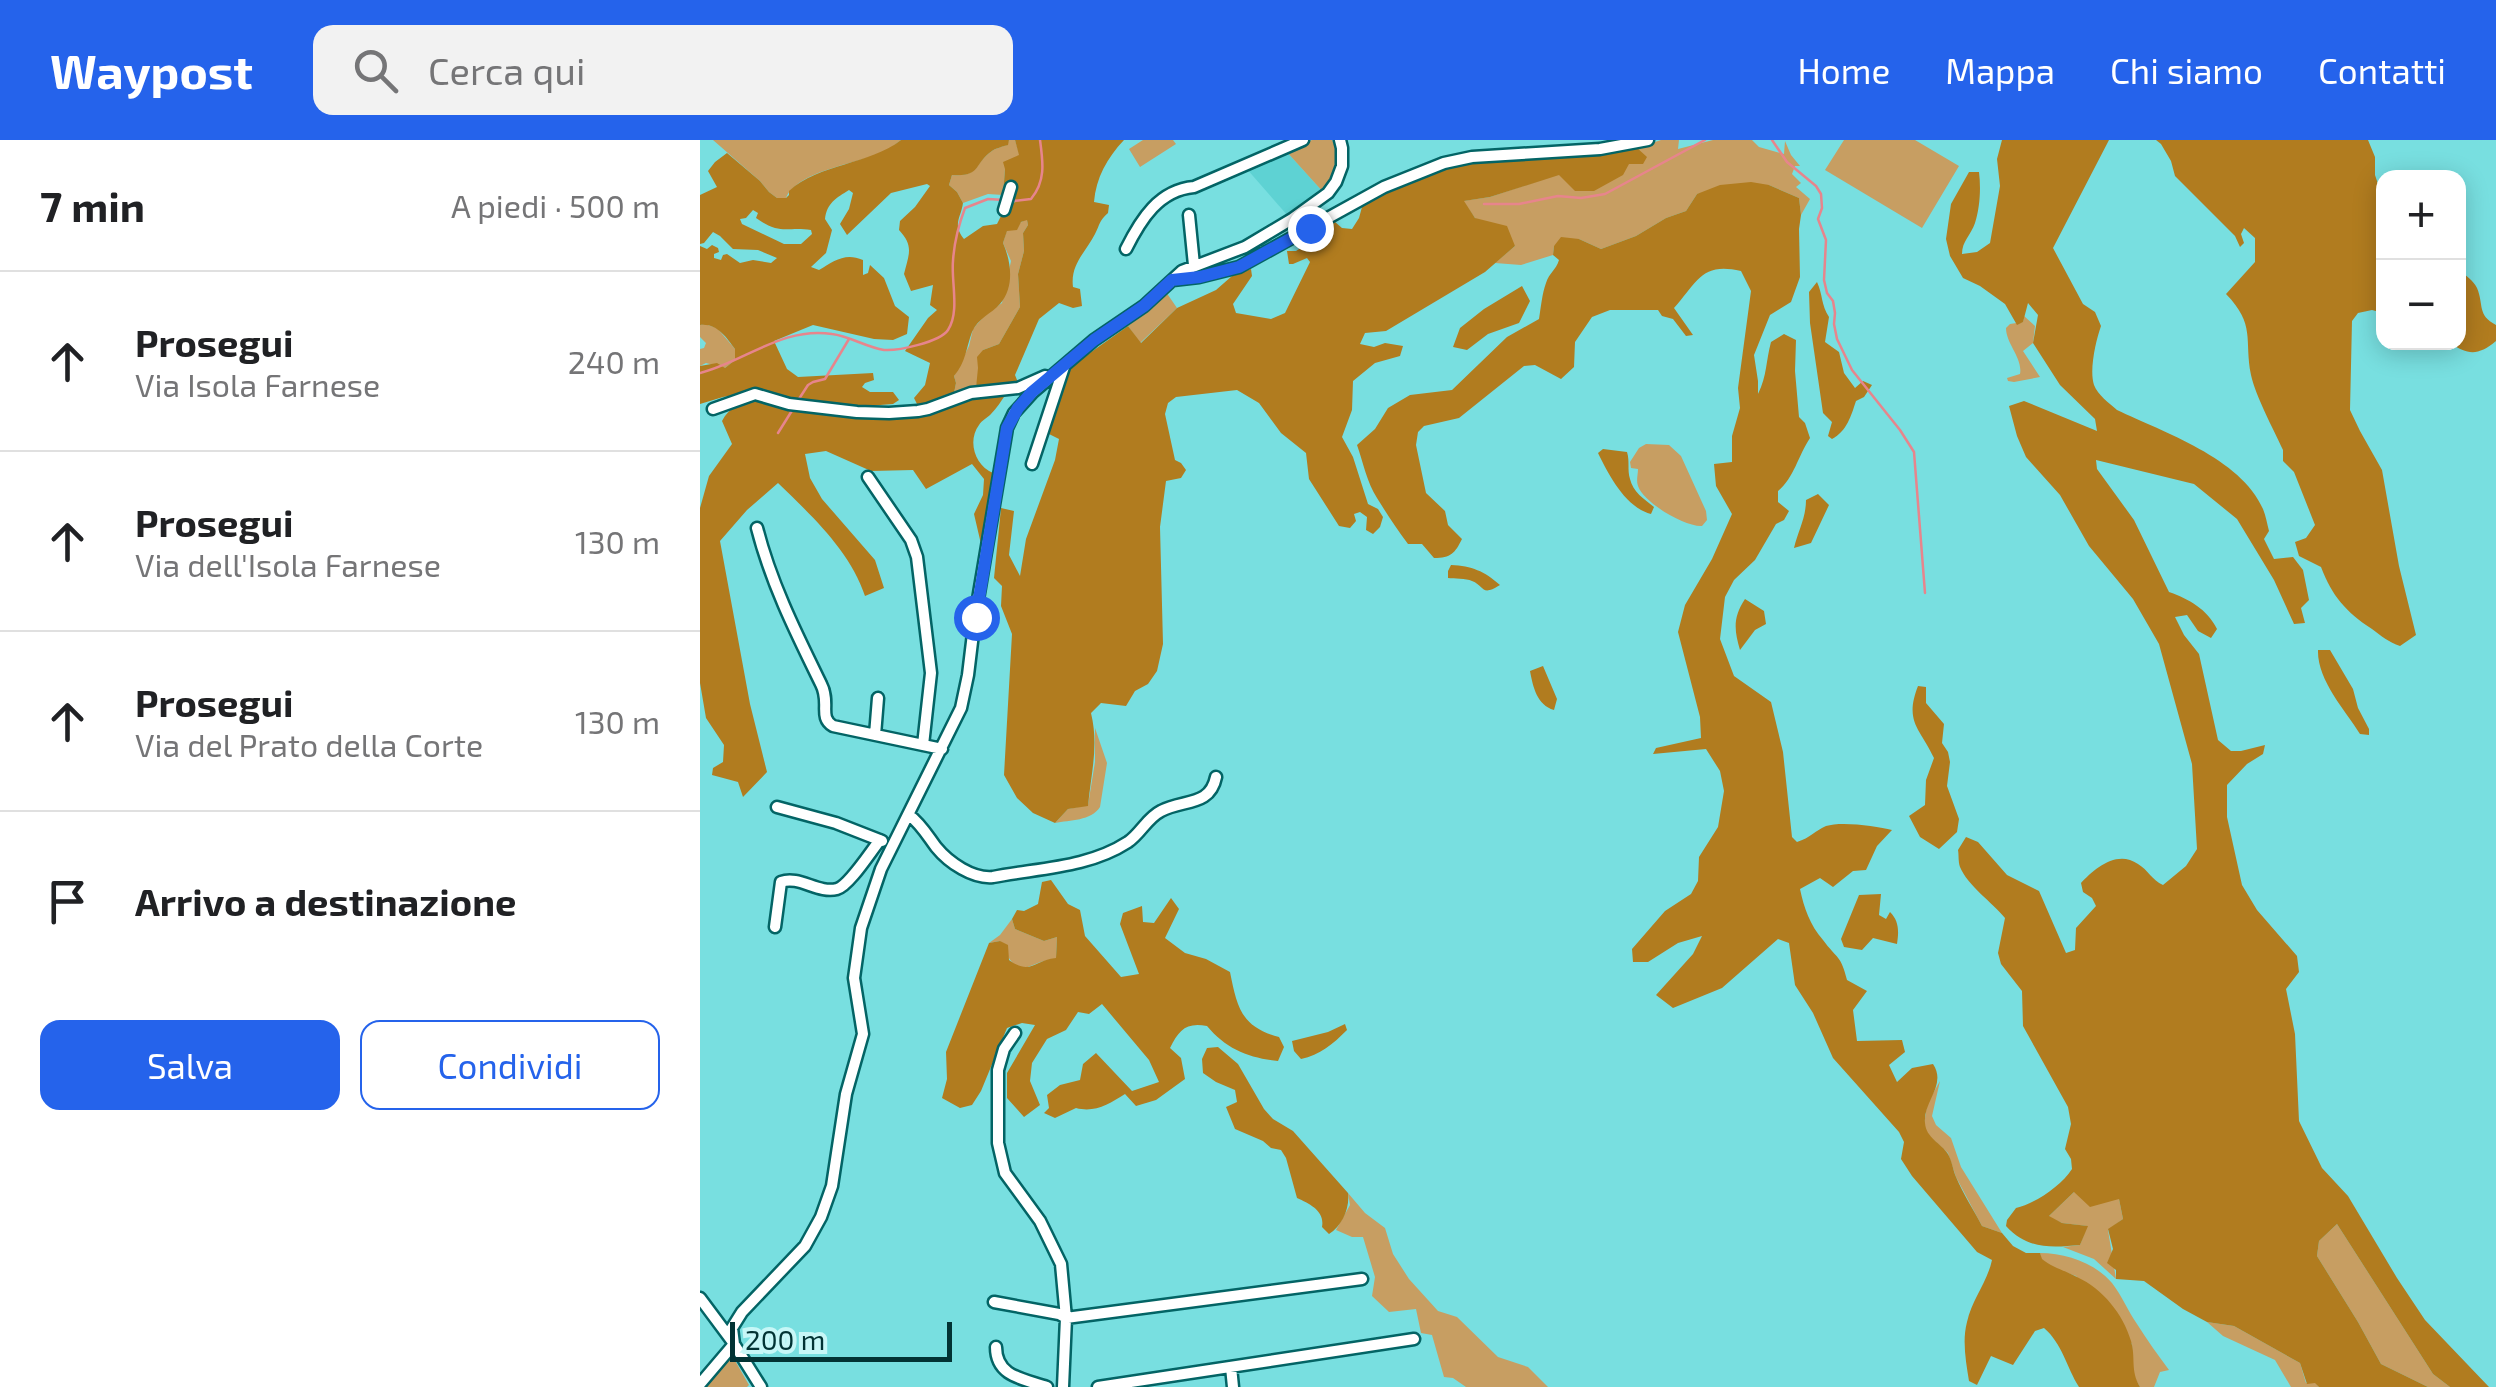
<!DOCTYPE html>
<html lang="it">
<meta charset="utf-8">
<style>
body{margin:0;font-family:"Exo 2",sans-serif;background:#f2f2f2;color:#202124}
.controls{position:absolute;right:30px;top:30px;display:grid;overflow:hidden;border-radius:20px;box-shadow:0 5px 25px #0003}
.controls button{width:90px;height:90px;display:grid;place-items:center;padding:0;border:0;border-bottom:2px solid #e0e0e0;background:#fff;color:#202124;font:50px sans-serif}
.scale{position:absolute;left:30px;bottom:25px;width:222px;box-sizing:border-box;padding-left:10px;border:5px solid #023334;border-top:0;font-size:28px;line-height:35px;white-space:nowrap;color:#023334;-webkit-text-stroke:8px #c7f7f7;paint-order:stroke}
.stop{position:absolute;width:30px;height:30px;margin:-22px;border:8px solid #2563eb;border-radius:50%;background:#fff}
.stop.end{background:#2563eb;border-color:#fff;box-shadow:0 2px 10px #0008}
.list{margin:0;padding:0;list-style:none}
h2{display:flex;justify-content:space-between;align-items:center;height:130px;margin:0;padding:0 40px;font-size:42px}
h2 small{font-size:32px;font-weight:400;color:#757577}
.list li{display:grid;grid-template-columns:65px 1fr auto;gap:30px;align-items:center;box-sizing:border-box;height:180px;padding:0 40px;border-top:2px solid #e0e0e0}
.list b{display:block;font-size:38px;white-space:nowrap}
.list p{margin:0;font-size:32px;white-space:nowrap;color:#757577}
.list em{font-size:32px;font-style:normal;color:#757577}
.actions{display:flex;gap:20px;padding:30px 40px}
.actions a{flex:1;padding:22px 0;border:2px solid #2563eb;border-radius:20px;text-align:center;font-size:35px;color:#2563eb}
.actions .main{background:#2563eb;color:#fff}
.icon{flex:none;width:55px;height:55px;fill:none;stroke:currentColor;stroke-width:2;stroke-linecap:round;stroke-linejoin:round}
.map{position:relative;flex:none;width:1796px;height:1247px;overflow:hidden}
header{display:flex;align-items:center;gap:60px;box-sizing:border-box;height:140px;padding:0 50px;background:#2563eb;color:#fff}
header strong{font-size:48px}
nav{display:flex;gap:55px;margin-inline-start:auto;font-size:35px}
.search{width:700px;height:90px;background:#f2f2f2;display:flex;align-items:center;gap:25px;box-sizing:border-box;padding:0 35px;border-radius:20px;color:#757577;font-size:38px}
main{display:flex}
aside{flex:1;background:#fff}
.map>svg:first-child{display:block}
.built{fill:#5ed2d3}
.green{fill:#c79e62}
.forest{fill:#b17c1f;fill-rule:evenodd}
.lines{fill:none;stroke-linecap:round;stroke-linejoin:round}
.stream{stroke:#e7858c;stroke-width:2.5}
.minor-casing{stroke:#036465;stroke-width:15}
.minor{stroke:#fff;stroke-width:10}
.route{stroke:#2563eb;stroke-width:12}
</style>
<header>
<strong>Waypost</strong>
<div class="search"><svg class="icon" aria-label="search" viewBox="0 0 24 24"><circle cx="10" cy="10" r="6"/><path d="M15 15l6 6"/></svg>Cerca qui</div>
<nav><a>Home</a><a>Mappa</a><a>Chi siamo</a><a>Contatti</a></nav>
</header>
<main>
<aside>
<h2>7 min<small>A piedi · 500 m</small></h2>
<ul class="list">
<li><svg class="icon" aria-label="ahead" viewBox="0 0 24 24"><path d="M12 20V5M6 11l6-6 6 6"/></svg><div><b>Prosegui</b><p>Via Isola Farnese</p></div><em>240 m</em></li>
<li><svg class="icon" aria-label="ahead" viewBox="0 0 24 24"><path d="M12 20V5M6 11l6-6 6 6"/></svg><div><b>Prosegui</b><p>Via dell'Isola Farnese</p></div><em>130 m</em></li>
<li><svg class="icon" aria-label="ahead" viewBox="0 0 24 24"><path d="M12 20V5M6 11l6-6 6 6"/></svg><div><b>Prosegui</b><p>Via del Prato della Corte</p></div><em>130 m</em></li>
<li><svg class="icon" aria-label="arrive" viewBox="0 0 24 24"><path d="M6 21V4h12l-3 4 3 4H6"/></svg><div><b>Arrivo a destinazione</b></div></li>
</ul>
<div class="actions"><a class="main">Salva</a><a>Condividi</a></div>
</aside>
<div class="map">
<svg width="1796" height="1247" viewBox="0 0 1796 1247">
<rect width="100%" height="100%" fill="#78dfe0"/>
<path class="built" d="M586 11 624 53 588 76 546 28Z"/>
<path class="green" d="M13 0H201C200 1 189 9 188 10 160 24 99 29 86 58H77L69 52 60 41Z
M309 0H315L320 16 305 29 303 55 288 54 263 63 257 52 249 45 252 35C280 37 273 24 292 11 294 9 304 6 307 5Z
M443 0H473L476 4 440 27 429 9Z
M612 0H632C642 19 636 36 624 53L586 11Z
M961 0H979L978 9 1013 0H1052L1059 7 1084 14 1085 1 1091 15 1100 26H1095L1092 34 1101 43 1096 47 1110 59 1101 75 1099 58 1069 45 997 54 986 71 966 78 936 96 901 109 879 99 854 106 853 115 821 125 795 123 815 106 775 78 763 61 790 57Z
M1144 0H1215L1259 26 1222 88 1125 30Z
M327 79 328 85 323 93 324 111 318 134 320 167 299 204 283 210 276 248 254 253 256 243 254 236 269 206 273 189 285 175 302 163 311 121 303 103 307 90Z
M466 152 477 168 440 203 428 186Z
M1324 176 1335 186 1333 203 1323 211 1340 237 1314 242 1308 241 1307 238 1320 234C1323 218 1306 204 1306 188L1310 184 1323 182Z
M5 184 17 188 35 209V220L25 228 6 223 0 226V209L4 208 6 203 0 197V185Z
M946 304 969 305 981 316 1006 371 1007 380 1002 386C985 387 944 363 938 346 936 341 938 334 938 329L931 328 930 322 939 308Z
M395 588 407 623 400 667C391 681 370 680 355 683L368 669 388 665 395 622Z
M312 779 315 789 344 801 357 797 356 819C324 821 321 847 300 801L289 803 300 795Z
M1240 941 1232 976 1236 985 1251 998 1261 1027 1302 1093 1282 1086 1256 1037 1248 1013 1228 995 1224 986 1227 964Z
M1374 1052 1419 1059 1423 1079 1408 1090 1416 1139 1394 1119 1363 1107 1380 1105 1387 1086 1362 1083 1348 1077Z
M648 1053 665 1073 685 1088 693 1114 709 1139 738 1171 757 1177 798 1217 828 1227 848 1247H766L753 1238 744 1237 732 1195 721 1193 716 1169 689 1172 672 1156 675 1137 663 1097H652L636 1090 650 1065Z
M1637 1084 1733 1234 1750 1247H1728L1681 1224 1658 1182 1617 1116 1619 1101Z
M1340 1113C1366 1113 1395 1123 1412 1143 1422 1156 1428 1171 1437 1184 1447 1200 1458 1215 1469 1230L1460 1232 1454 1247H1440L1433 1235 1432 1204 1376 1136 1353 1128 1341 1119Z
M1507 1182 1534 1186 1600 1223 1606 1243 1615 1242 1619 1247H1591L1575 1220 1523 1196Z
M33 1217 49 1245 47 1247H4L26 1221Z"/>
<path class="forest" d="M201 0H309L308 5C304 6 294 9 292 11 273 24 282 37 252 35L249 45 257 52 263 63C261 78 252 84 264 99L283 86 297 84 307 64 316 62 314 56 303 55 305 29 303 22 319 15 315 0H424C407 18 396 38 394 62L409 65 408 73C399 81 400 84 395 94 386 112 370 124 373 147L380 149 382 166 373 168 359 163 339 179 315 235 319 245 276 248 278 228 277 217 283 210 299 204 320 167 318 134 324 111 323 93 328 85 327 80 321 82 317 90 307 91 303 103C311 121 315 147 300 164 291 174 278 178 272 192 266 208 266 222 254 236L256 243 254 253 218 266 214 258 225 245 230 223 205 211 228 178 237 170 230 165 233 145 211 151 204 134C209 114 214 106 199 90L200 81 215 67 230 46 227 44 191 53 147 95 140 84 149 69 153 53 149 50C136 58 127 63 125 79L132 90 126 113 111 127 119 130C134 121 145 112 163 120V135L168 133 170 125 184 138 195 166 209 177 207 194 193 200 174 199 113 185 74 201 87 229 98 237 173 233 174 240 165 243 162 247 170 252H193L199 260 193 264 142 268 56 251 23 257 0 264V226L17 223 25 228 35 220V209C26 197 17 183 0 185V106L7 109 12 105 18 108 19 112 14 114V118L21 120 23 115 27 114 40 123 53 120 71 123 77 118 58 110 33 109 20 96 13 92 4 103 0 104V55L17 47 8 31 15 22 27 13 60 41 69 52 77 58H86L89 55V51C120 23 169 25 201 0ZM53 70 58 73 56 78C81 96 87 86 111 90L112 94 101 104H84L42 84 40 79 46 78Z
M1302 0H1409L1353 108 1383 164 1395 172 1401 186C1396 200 1389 230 1394 245 1398 255 1409 263 1417 270 1463 292 1541 318 1563 369 1566 376 1567 384 1569 391L1564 399 1574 419 1593 417 1603 430 1609 460 1601 468 1605 483 1594 484 1574 440 1537 379 1494 344 1396 320 1397 329 1434 380 1469 452C1489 459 1507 469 1517 489L1511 498 1498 491 1487 475 1475 477 1484 495 1499 514 1518 600 1531 611H1541L1565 605 1563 614 1547 624 1527 645V677L1542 745 1557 770 1597 816 1599 832 1586 849 1595 894 1599 981 1622 1028 1648 1056 1697 1138 1725 1180 1789 1247H1750L1733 1234 1637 1084 1619 1101 1617 1116 1658 1182 1681 1224 1728 1247H1619L1615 1243 1607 1244 1600 1223 1534 1186 1507 1182 1483 1169 1444 1141 1416 1139V1130L1407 1123 1413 1109 1408 1089 1423 1079 1419 1059 1390 1067 1374 1052 1349 1076 1362 1083 1388 1086 1380 1105C1350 1108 1327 1109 1306 1086L1307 1080 1316 1068C1336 1063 1361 1046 1372 1029L1371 1019 1365 1009 1371 984 1368 967 1323 886 1322 851 1301 824 1298 813 1305 778C1292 762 1268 746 1260 727 1258 721 1259 715 1258 710L1266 697 1278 702 1307 735 1339 751 1366 813 1375 810 1376 788 1396 766 1392 758 1383 752 1381 743C1394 729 1417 709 1438 724 1448 730 1452 740 1463 745L1486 726 1497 709 1492 624 1459 504 1433 459 1389 406 1360 355 1326 317 1317 296 1309 266 1324 261 1397 291 1395 279 1360 245 1333 203 1338 175 1328 163 1323 182 1317 185 1305 164 1280 146 1263 138 1250 116 1246 99 1251 64 1269 32H1279C1281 48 1280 68 1275 83 1271 95 1262 101 1262 114L1277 112 1290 103 1300 46 1297 19Z
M1456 0H1668L1675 17V35L1683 59V173L1672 170 1658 173 1652 181 1650 270 1660 291 1682 330 1699 426 1716 495 1700 506C1689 502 1681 496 1672 489 1646 472 1632 456 1621 427L1599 416 1595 402 1606 398 1615 385 1594 332 1583 321V310C1573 288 1556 257 1551 235 1544 199 1556 185 1526 154L1555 122V98L1544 88 1541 94 1544 103 1540 107 1535 96 1475 36 1471 21 1461 4Z
M936 7 947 17 943 24H929L923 35 894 51H875L859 35 790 57 764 61 775 78 807 86 815 106 785 132 686 191 665 193 660 204 674 207 685 203 703 206 700 216 675 223 653 241 652 270 642 297 653 317 668 364 678 369 683 377 680 387 673 394 666 390 667 377 660 372 654 374 656 381 650 388 639 386 609 339 606 313 581 293 559 263 537 250 476 257 468 263 465 274 475 320 481 323 486 330 481 338 466 341 460 387 463 504 457 531 448 544 435 551 426 566 401 563 391 573C399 606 391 633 388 666L368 669 355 683 333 673 317 658 304 635 312 494 301 466 302 446 294 438 301 368 314 371 309 415 320 436 326 399 355 320 359 299 345 292 370 227 428 186 441 203 477 168 516 150 532 136 551 129 552 136 533 164 536 173 571 179 585 173 610 122 607 118 593 124H589L587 111H596L616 98 618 92 635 82 642 88 652 89 659 78 662 67 686 51 703 45 712 38 764 20Z
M1051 42 1069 45 1099 58 1101 75 1099 89 1100 137 1091 162 1070 175 1054 215 1058 241V254C1067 236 1066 220 1071 202L1084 194 1096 200 1095 231 1099 277 1105 283 1110 298C1098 316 1094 338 1078 351V362L1089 371 1084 380 1076 384 1055 420 1034 440 1025 457 1020 499 1034 536 1071 562 1083 612 1092 697 1097 702C1110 698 1116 690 1126 686 1141 681 1177 686 1192 690L1177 706 1166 730 1153 731 1133 747 1120 738 1100 749C1104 768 1110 785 1123 800 1137 819 1141 815 1147 840L1167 851 1153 870 1157 901 1202 900 1205 912 1189 925 1197 942 1212 928 1233 924C1247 945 1223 961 1225 983 1226 998 1241 1003 1248 1014 1252 1021 1253 1030 1256 1037 1263 1054 1274 1070 1282 1086L1302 1093 1313 1106 1326 1113H1340L1342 1119C1353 1128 1364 1130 1377 1137 1403 1149 1423 1174 1431 1201 1436 1218 1430 1230 1440 1247H1379C1367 1228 1362 1203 1344 1188L1335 1191 1313 1225 1291 1216 1277 1245 1269 1241C1266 1222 1262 1201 1267 1182 1272 1159 1287 1143 1292 1120L1277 1112 1212 1036 1201 1019 1204 1002 1199 992 1133 918 1113 873 1095 845 1089 803 1078 799 1022 848 973 868 956 855 993 814 1002 796 978 803 948 822H933L932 809 965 771 991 754 998 741 999 717 1018 687 1024 651 1020 631 1006 609 953 614 956 608 1001 598 1000 577 978 492 985 465 1012 419 1032 374 1016 346 1014 324 1032 322V296L1040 268 1038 248 1051 151 1041 131C1002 122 998 141 974 168L993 195 986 196 973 179 962 176 958 170H910L892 177 875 202 874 227 861 239 835 225 824 226 759 278 724 286 718 292 716 305 726 353 745 371 748 385 762 399C755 413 751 418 734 418L722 404H708C696 388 687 374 677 358 667 343 663 322 657 305L675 289 688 268 710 255 752 250 807 197 839 179C841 167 842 154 846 143 849 133 856 130 859 120L853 115 854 106 861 97 879 99 901 109 936 96 966 78 986 71 997 54 1020 45Z
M1759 130C1765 135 1774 141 1777 148 1784 165 1777 175 1796 185V201C1778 216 1768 215 1750 203L1758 202Z
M1117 142C1123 155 1121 165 1129 177L1125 202 1139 212 1144 233 1155 248 1163 241 1172 245 1164 257 1156 261C1151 276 1147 291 1132 299L1128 296 1132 282 1123 273 1110 183 1109 152Z
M822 146 830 161 819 183 788 194 767 210 753 207 760 188 784 169Z
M306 254C301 261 297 268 291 274 287 278 282 280 279 285 267 301 275 326 293 333L294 351 281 404 274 374 283 355 284 339 272 324 226 349 213 330 171 331 126 311 105 314 110 338 122 359 175 420 184 448 165 456C150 411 112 376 78 343L47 370 20 401 50 564 67 632 43 657 38 642 12 635 13 628 23 622 24 605 6 578 0 543V368L9 336 32 304 22 281C29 267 41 263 55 258L89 269 142 273 182 279 232 273 271 257Z
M903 309 927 312C930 322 927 329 930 339 933 352 944 359 954 367L951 374C925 367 909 335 898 313Z
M1118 354 1129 365 1111 403 1094 408C1098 391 1106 378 1106 360Z
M751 425C772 426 784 431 800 445 781 457 785 446 772 441 766 438 754 439 748 438V431Z
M1045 459 1064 471 1066 484 1055 490 1040 510C1034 490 1033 477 1045 459Z
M1618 510H1630L1653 549 1658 568 1669 589V595L1660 594C1645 570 1617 540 1618 510Z
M843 526 857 559 854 570C837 565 833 547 830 531Z
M1218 546 1226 547V563L1244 584 1242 603 1248 612 1250 622 1247 646 1259 679 1257 692 1239 709 1220 697 1209 676 1225 665 1226 640 1234 618C1220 588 1204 582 1218 546Z
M351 740 368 764 380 770 385 796 421 837 439 834 420 784 423 773 442 766 443 782 454 783 471 758 479 769 465 798 485 813 506 819 530 832C537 867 541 887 579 897L584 907 578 921C549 918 526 909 507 886 486 882 479 890 470 908L481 918 485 939 456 960 436 966 425 954C409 964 395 973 376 968L355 978 344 973 349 968 347 955 360 945 380 940 383 924 396 913 432 951 459 942 449 920 402 864 389 874 378 872 366 890 347 899 332 923 330 941 340 965 324 977 307 958V933L335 885 322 883 307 888 281 951 272 965 260 968 242 958 247 939 246 912 289 803 300 801 308 805 309 820C331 836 334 820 356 818L357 797 344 801 315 789 312 779 317 770 324 771 338 764 342 742Z
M1181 754 1179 775 1186 779 1190 772C1199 781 1199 791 1197 804L1173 798 1162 810 1144 807 1141 799 1159 755Z
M645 884 647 890C633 904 620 915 601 919L594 911 592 901 628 892Z
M518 907 538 924 564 969 573 979 593 991 648 1053C650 1068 642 1086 629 1094L622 1087C625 1071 610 1064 597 1058L586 1018 581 1010 571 1008 563 1001 535 989 526 967 537 962 535 950 516 942 503 933 502 919 507 908Z"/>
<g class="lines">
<path class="stream" d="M1072 0 1087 22 1116 46 1121 54 1122 68 1118 79 1126 100 1124 140 1127 153 1133 161 1135 173 1134 184 1137 199 1152 230 1200 290 1214 312 1225 453
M313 61 331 59C346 41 343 22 340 0
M784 64H819L858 56 881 58 905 54 1005 0
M0 233C44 222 83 186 132 194 149 196 166 207 184 210 198 211 240 202 248 190 260 172 251 141 253 121 254 104 259 84 265 68L288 59 305 60
M97 262 108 245 113 242 125 239 149 199
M78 293 93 269"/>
<defs>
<path id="minor" d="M304 70 311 47
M489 75 494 125
M426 109C441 79 459 50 494 47L603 0
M473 140 499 137 539 127 684 47 744 23 772 17 900 9 948 0
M13 269 55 254 89 264 157 272 189 273 218 271 228 269 271 253 318 248 345 236
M332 324 364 227
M168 337 211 400 217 417 231 533 223 605
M57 388C71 443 96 493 121 544 131 563 118 577 133 586L242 609
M175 595 178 558
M77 667 136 683 182 701
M209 675C221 684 227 695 236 707 249 723 273 739 293 737 339 728 388 728 428 702 441 693 447 678 461 671 483 659 510 667 516 637
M75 787 81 742C99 735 118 754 137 749 149 746 171 711 180 700
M315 893 304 909 298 930V1003L305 1033 340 1081 361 1124 366 1178 363 1247
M0 1158 32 1201
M294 1162 359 1174 366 1178 662 1139
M296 1207C296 1237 324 1239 347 1247
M531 1227 533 1247
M0 1244 34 1204
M61 1247 34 1204 32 1188 42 1172 105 1106 121 1077 132 1046 146 954 163 894 154 838 161 788 181 729 261 568 268 535 275 477 305 300 307 288 314 273 333 252 394 200 444 166 482 131 545 107 592 79 628 53 636 42 642 26V8L640 0
M398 1247 714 1199"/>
</defs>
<use href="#minor" class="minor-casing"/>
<use href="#minor" class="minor"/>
</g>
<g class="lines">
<path class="route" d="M276 477 307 288 318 268 332 252 394 200 444 166 472 140 500 137 539 127 610 88"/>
</g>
</svg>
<div class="controls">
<button>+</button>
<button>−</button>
</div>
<div class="scale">200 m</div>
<div class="stop" style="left:276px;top:477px"></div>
<div class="stop end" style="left:610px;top:88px"></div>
</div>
</main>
